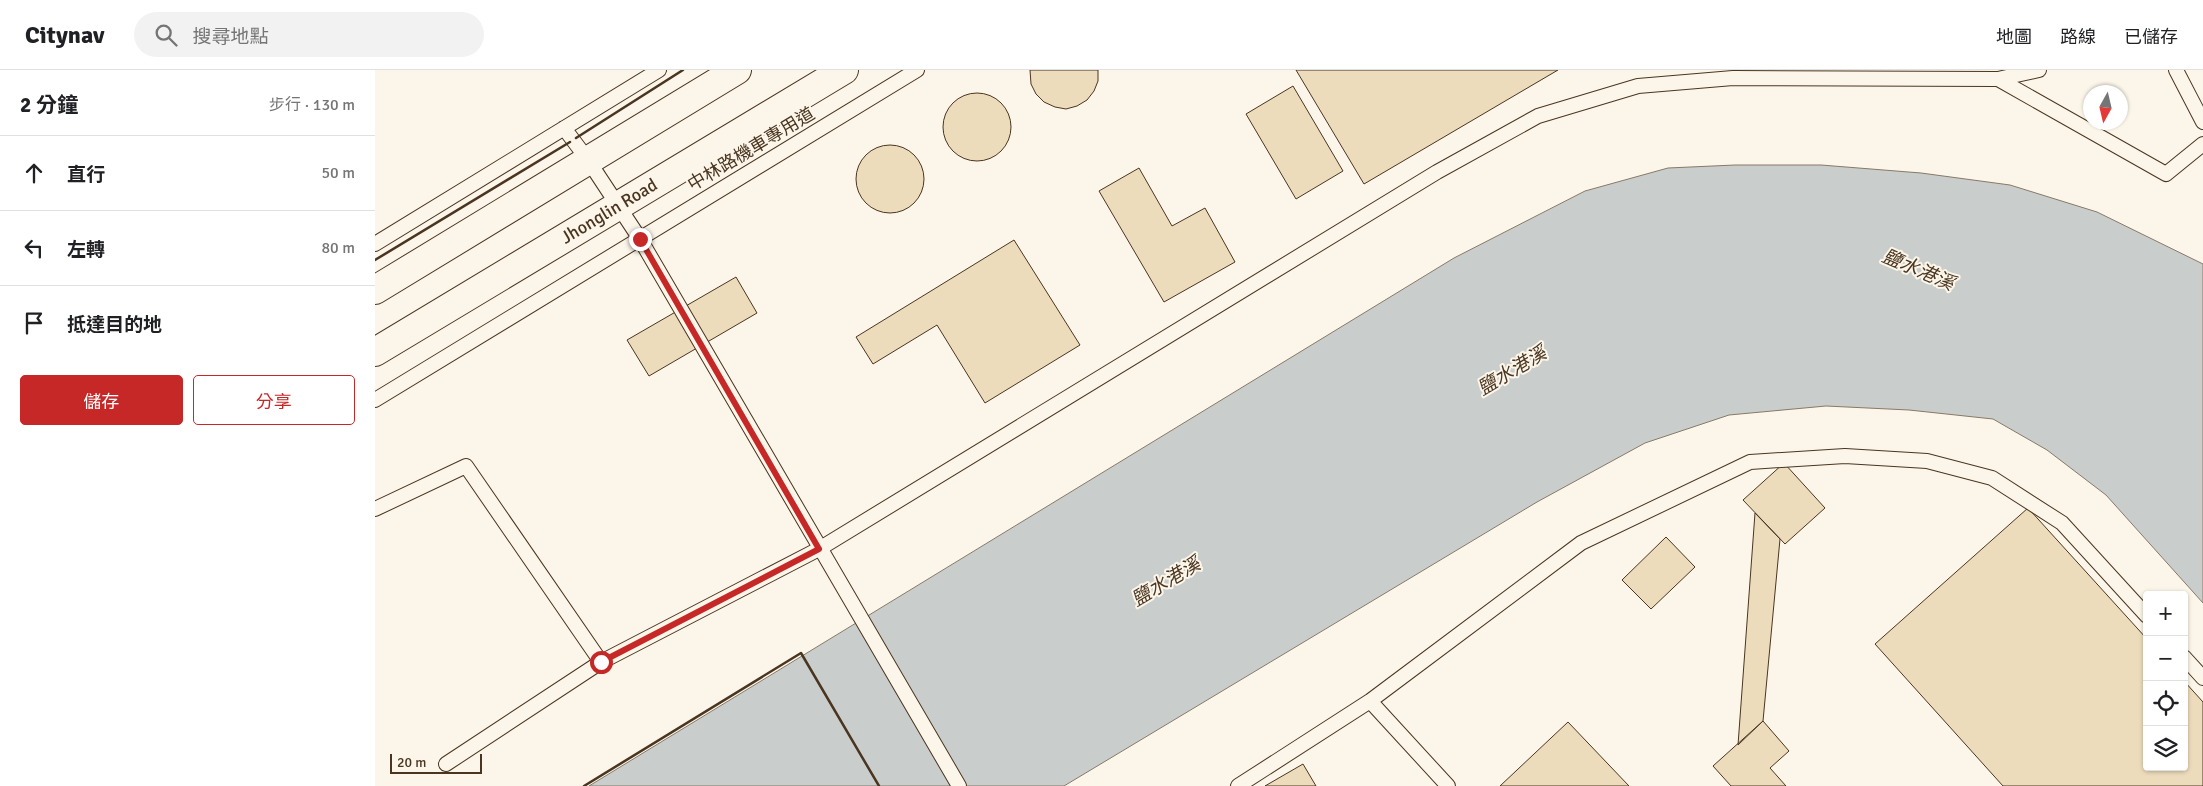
<!DOCTYPE html>
<html lang="zh-TW">
<meta charset="utf-8">
<style>
body{margin:0;font-family:Signika,"Noto Sans TC",sans-serif;background:#f2f2f2;color:#202124}
.controls{position:absolute;right:15px;bottom:15px;display:grid;overflow:hidden;border-radius:5px;box-shadow:0 1px 4px #0004}
.controls button{width:45px;height:45px;display:grid;place-items:center;padding:0;border:0;border-bottom:1px solid #e0e0e0;background:#fff;color:#202124;font:25px sans-serif}
.compass{position:absolute;left:1708px;top:15px;width:45px;height:45px;border-radius:50%;background:#fff;box-shadow:0 1px 4px #0004;rotate:188deg}
.scale{position:absolute;left:15px;bottom:12px;width:92px;box-sizing:border-box;padding-left:5px;border:2px solid #4a3520;border-top:0;font-size:14px;line-height:18px;white-space:nowrap;color:#4a3520;-webkit-text-stroke:4px #fbf6e9;paint-order:stroke}
.stop{position:absolute;width:15px;height:15px;margin:-11px;border:4px solid #c62828;border-radius:50%;background:#fff}
.stop.end{background:#c62828;border-color:#fff;box-shadow:0 1px 5px #0008}
.list{margin:0;padding:0;list-style:none}
h2{display:flex;justify-content:space-between;align-items:center;height:65px;margin:0;padding:0 20px;font-size:21px}
h2 small{font-size:16px;font-weight:400;color:#757577}
.list li{display:grid;grid-template-columns:32px 1fr auto;gap:15px;align-items:center;box-sizing:border-box;height:75px;padding:0 20px;border-top:1px solid #e0e0e0}
.list b{display:block;font-size:19px;white-space:nowrap}
.list em{font-size:16px;font-style:normal;color:#757577}
.actions{display:flex;gap:10px;padding:15px 20px}
.actions a{flex:1;padding:11px 0;border:1px solid #c62828;border-radius:5px;text-align:center;font-size:18px;color:#c62828}
.actions .main{background:#c62828;color:#fff}
.icon{flex:none;width:28px;height:28px;fill:none;stroke:currentColor;stroke-width:2;stroke-linecap:round;stroke-linejoin:round}
.map{position:relative;flex:none;width:1828px;height:716px;overflow:hidden}
header{display:flex;align-items:center;gap:30px;box-sizing:border-box;height:70px;padding:0 25px;background:#fff;border-bottom:1px solid #e0e0e0}
header strong{font-size:24px}
nav{display:flex;gap:28px;margin-inline-start:auto;font-size:18px}
.search{width:350px;height:45px;background:#f2f2f2;display:flex;align-items:center;gap:12px;box-sizing:border-box;padding:0 18px;border-radius:28px;color:#757577;font-size:19px}
main{display:flex}
aside{flex:1;background:#fff}
.map>svg:first-child{display:block}
.water{fill:#c9cecd;stroke:#887966}
.building{fill:#ecdcbc;stroke:#4a3520}
.lines{fill:none;stroke-linecap:round;stroke-linejoin:round}
.service-casing{stroke:#4a3520;stroke-width:16}
.tertiary-casing{stroke:#4a3520;stroke-width:30}
.service{stroke:#fbf6e9;stroke-width:14}
.tertiary{stroke:#fbf6e9;stroke-width:28}
.wall{stroke:#4a3520;stroke-width:2.5}
.route{stroke:#c62828;stroke-width:6}
.labels{text-anchor:middle;dominant-baseline:central;stroke-width:4;stroke-linejoin:round;paint-order:stroke}
.street-label{font-size:18px;fill:#4a3520;stroke:#fbf6e9}
.water-label{font-size:19px;font-style:italic;fill:#4a3520;stroke:#fbf6e9}
</style>
<header>
<strong>Citynav</strong>
<div class="search"><svg class="icon" aria-label="search" viewBox="0 0 24 24"><circle cx="10" cy="10" r="6"/><path d="M15 15l6 6"/></svg>搜尋地點</div>
<nav><a>地圖</a><a>路線</a><a>已儲存</a></nav>
</header>
<main>
<aside>
<h2>2 分鐘<small>步行 · 130 m</small></h2>
<ul class="list">
<li><svg class="icon" aria-label="ahead" viewBox="0 0 24 24"><path d="M12 20V5M6 11l6-6 6 6"/></svg><div><b>直行</b></div><em>50 m</em></li>
<li><svg class="icon" aria-label="left" viewBox="0 0 24 24"><path d="M17 20v-9H6M10 6l-5 5 5 5"/></svg><div><b>左轉</b></div><em>80 m</em></li>
<li><svg class="icon" aria-label="arrive" viewBox="0 0 24 24"><path d="M6 21V4h12l-3 4 3 4H6"/></svg><div><b>抵達目的地</b></div></li>
</ul>
<div class="actions"><a class="main">儲存</a><a>分享</a></div>
</aside>
<div class="map">
<svg width="1828" height="716" viewBox="0 0 1828 716">
<rect width="100%" height="100%" fill="#fbf6e9"/>
<path class="water" d="M1360 95H1446L1546 103 1635 115 1722 142 1828 194V533L1731 425 1672 380 1618 349 1534 340 1451 336 1354 345 1270 373 1162 432 689 716H214L1079 188 1210 121 1293 98Z"/>
<path class="building" d="M655 0H723V11L719 21 712 30 702 36 691 39 680 37 669 32 661 24 656 14Z
M921 0H1183L989 114Z
M918 16 968 101 921 129 871 44Z
M568 57a34 34 0 1 1 68 0a34 34 0 1 1-68 0Z
M481 109a34 34 0 1 1 68 0a34 34 0 1 1-68 0Z
M764 98 797 156 830 138 860 192 789 232 724 121Z
M639 170 705 275 610 333 562 255 498 294 481 267Z
M361 207 382 243 274 306 252 270Z
M1409 393 1450 438 1410 474 1368 430Z
M1653 438 1772 569V697H1809V611L1828 632V716H1628L1500 574Z
M1380 443 1405 469 1388 651 1363 675Z
M1291 467 1320 497 1276 539 1247 510Z
M1388 651 1414 681 1395 698 1411 716H1356L1338 696Z
M1193 652 1254 716H1125Z
M928 694 941 716H890Z"/>
<g class="lines">
<defs>
<path id="service" d="M1801 0 1828 52
M1623 9 1791 104 1828 74
M189 58 213 90 265 169 584 716
M0 174 284 0
M0 330 542 0
M0 439 91 396 226 592
M1809 587 1828 608
M995 631 1073 716
M71 694 226 592 444 479 1062 102 1163 46 1263 16 1358 8 1623 9 1664 0
M863 716 995 631 1206 473 1375 392 1470 386 1552 391 1617 408 1687 453 1772 546"/>
<path id="tertiary" d="M0 220 362 0
M0 282 469 0"/>
</defs>
<use href="#service" class="service-casing"/>
<use href="#tertiary" class="tertiary-casing"/>
<use href="#service" class="service"/>
<use href="#tertiary" class="tertiary"/>
<path class="wall" d="M201 68 308 0
M0 190 195 72
M209 716 426 583 504 716"/>
</g>
<g class="lines">
<path class="route" d="M226 592 444 479 265 169"/>
</g>
<g class="labels">
<g class="street-label">
<text transform="translate(376 79) rotate(-31)">中林路機車專用道</text>
<text transform="translate(234 141) rotate(-31)">Jhonglin Road</text>
</g>
<g class="water-label">
<text transform="translate(1543 200) rotate(23)">鹽水港溪</text>
<text transform="translate(1137 301) rotate(-31)">鹽水港溪</text>
<text transform="translate(791 512) rotate(-31)">鹽水港溪</text>
</g>
</g>
</svg>
<div class="controls">
<button>+</button>
<button>−</button>
<button><svg class="icon" aria-label="locate" viewBox="0 0 24 24"><circle cx="12" cy="12" r="6"/><path d="M12 2v4M12 18v4M2 12h4M18 12h4"/></svg></button>
<button><svg class="icon" aria-label="layers" viewBox="0 0 24 24"><path d="M12 4l9 5-9 5-9-5zM3 14l9 5 9-5"/></svg></button>
</div>
<svg class="compass" viewBox="-18 -18 36 36"><path d="M0-13l5 13h-10z" fill="#e53935"/><path d="M0 13l5-13h-10z" fill="#757577"/></svg>
<div class="scale">20 m</div>
<div class="stop" style="left:226px;top:592px"></div>
<div class="stop end" style="left:265px;top:169px"></div>
</div>
</main>
